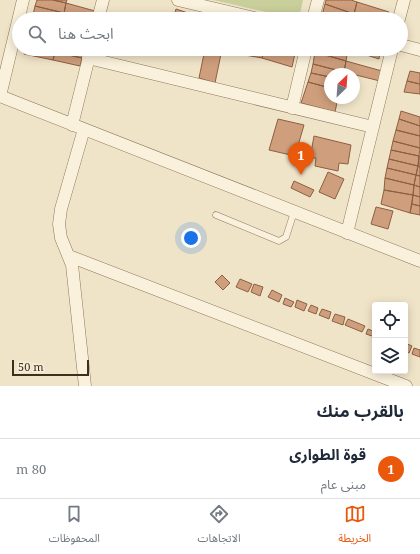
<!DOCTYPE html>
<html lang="ar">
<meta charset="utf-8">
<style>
body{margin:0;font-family:"Noto Serif","Noto Sans Arabic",serif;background:#f6f6f7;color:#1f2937;direction:rtl}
.controls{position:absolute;right:12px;bottom:12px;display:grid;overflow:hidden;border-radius:4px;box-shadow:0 2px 10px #0003}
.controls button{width:36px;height:36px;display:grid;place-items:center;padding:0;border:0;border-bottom:1px solid #e0e1e3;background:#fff;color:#1f2937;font:20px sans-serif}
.compass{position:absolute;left:324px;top:68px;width:36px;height:36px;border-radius:50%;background:#fff;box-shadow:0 2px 10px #0003;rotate:25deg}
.scale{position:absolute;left:12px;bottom:10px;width:77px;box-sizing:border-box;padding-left:4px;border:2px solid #3d2e20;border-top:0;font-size:11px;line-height:14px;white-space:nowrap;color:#3d2e20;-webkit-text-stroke:3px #f7eed8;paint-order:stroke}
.you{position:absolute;left:191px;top:238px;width:14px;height:14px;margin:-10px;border:3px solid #fff;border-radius:50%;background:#1a73e8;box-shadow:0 0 0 6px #1a73e833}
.badge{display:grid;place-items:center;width:26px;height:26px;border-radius:50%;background:#ea580c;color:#fff;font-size:13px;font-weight:700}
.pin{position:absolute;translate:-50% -33px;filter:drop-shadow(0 1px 2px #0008)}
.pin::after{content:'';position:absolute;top:21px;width:14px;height:12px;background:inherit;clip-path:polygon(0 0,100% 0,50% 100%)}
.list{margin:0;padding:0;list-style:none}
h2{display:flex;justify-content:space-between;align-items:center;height:52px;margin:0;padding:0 16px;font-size:17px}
h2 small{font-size:13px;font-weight:400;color:#747a83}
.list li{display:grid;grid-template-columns:26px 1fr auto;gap:12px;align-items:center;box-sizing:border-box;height:60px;padding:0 16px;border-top:1px solid #e0e1e3}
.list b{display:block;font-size:15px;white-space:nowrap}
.list p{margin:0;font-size:13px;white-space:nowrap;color:#747a83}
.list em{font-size:13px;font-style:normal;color:#747a83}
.icon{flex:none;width:22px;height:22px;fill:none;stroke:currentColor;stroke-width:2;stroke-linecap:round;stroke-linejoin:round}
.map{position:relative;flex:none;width:420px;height:386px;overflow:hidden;direction:ltr}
.search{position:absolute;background:#fff;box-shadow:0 2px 10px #0003;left:12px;right:12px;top:12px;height:44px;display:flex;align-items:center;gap:10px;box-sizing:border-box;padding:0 14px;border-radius:22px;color:#747a83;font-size:15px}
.sheet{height:112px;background:#fff}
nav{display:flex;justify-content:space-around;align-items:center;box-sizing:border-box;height:56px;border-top:1px solid #e0e1e3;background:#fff;font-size:11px;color:#747a83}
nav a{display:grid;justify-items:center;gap:2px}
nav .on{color:#ea580c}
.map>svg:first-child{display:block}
.green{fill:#c9cf9b}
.building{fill:#cf9f7d;stroke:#8d5f41}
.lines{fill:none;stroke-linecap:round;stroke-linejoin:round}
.lane-casing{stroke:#8d765c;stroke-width:7}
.street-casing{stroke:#8d765c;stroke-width:13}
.lane{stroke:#faf1dc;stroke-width:6}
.street{stroke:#faf1dc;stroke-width:12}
</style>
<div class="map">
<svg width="420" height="386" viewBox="0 0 420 386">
<rect width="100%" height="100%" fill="#f0e4c8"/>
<path class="green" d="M213 0H303L299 19H297Z"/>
<path class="building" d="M37 0H53L66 3 64 13 35 6Z
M53 0H67L66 3Z
M326 0H351L357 2 354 14 325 4Z
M357 2 389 12 388 19H372L354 14Z
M66 3 95 11 93 19 64 13Z
M325 4 354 14 353 19H321Z
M35 6 64 13 63 19H50L33 15Z
M176 9 191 14 189 19H173Z
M64 13 89 19H63Z
M191 14 215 19H189Z
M354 14 372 19H353Z
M33 15 50 19H33Z
M26 49H43L55 52 53 60 24 54Z
M56 49H85L82 58 55 52Z
M205 49H222L215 83 199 78Z
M221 49H240L239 54Z
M240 49H265L262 58 239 54Z
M265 49H296L292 67 262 58Z
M315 49H348L346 61 315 52Z
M348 49H375L380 51 379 59Z
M55 52 82 58 80 66 53 60Z
M315 52 346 61 344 72 313 64Z
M346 61 382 71 380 81 344 72Z
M313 64 344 72V74H330V77L311 73Z
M410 71 420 73V84L407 81Z
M311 73 330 77V88L308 82Z
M407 81 420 84V94L404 92Z
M308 82 330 88V98H338L335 112 301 103Z
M401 111 420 117V126L399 119Z
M278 119 304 125 295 156 269 150Z
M399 119 420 126V136L396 130Z
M396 130 420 136V148L393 141Z
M314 136 351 145 348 164 339 163 338 171 315 166 316 158H310Z
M393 141 420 148 419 156 391 150Z
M391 150 419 156 418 166 389 159Z
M419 156H420V167L418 166Z
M389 159 418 166 416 175 387 168Z
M418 166 420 167V176L416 175Z
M387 168 416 175 414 185 385 178Z
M328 172 344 179 335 199 319 192Z
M416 175 420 176V187L414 185Z
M385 178 414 185 413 195 384 190Z
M294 181 314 190 310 197 291 188Z
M414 185 420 187V197L413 195Z
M384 190 413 195 410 213 381 204Z
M413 195 420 197V206L412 204Z
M412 204 420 206V215L410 213Z
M376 207 393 211 388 229 371 224Z
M222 275 230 283 223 290 215 282Z
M240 279 252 284 248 292 236 287Z
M254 284 263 287 260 296 251 292Z
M272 290 282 295 279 302 268 297Z
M285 298 294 302 291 307 283 304Z
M297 300 307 304 304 311 295 307Z
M311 305 318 308 316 314 308 311Z
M322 309 331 312 329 319 319 315Z
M335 314 345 317 343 325 332 321Z
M348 319 365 326 362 332 345 325Z
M368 329 375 332V337L366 334Z
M405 343 412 346 409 353 405 351Z
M414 348 420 350V357L412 354Z"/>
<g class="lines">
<defs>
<path id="lane" d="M216 215 279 241 286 237 294 212"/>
<path id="street" d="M178 0 258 19
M98 19 103 0
M313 19 318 0
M399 19 404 0
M401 45 420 50
M88 58 373 127
M0 96 420 261
M0 96 23 0
M292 108 306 49
M72 125 91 49
M84 129 61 209 59 224 61 238 72 265 85 386
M347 233 392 49
M69 256 406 386"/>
</defs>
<use href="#lane" class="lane-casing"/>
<use href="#street" class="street-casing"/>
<use href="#lane" class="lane"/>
<use href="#street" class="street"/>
</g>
</svg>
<div class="controls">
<button><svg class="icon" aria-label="locate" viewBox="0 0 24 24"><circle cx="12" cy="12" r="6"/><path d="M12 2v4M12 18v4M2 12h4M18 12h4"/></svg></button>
<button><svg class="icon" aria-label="layers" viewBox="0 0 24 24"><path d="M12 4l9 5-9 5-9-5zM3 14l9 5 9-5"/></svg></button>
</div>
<svg class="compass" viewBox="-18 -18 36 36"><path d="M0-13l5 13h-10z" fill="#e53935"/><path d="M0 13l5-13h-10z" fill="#747a83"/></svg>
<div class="scale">50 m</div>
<div class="you"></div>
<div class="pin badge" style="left:301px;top:175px">1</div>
<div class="search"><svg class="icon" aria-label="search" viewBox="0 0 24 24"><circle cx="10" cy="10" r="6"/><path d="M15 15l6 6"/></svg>ابحث هنا</div>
</div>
<section class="sheet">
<h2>بالقرب منك<small></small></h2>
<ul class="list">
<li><span class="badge">1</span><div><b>قوة الطواری</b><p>مبنى عام</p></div><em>80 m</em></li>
</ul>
</section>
<nav>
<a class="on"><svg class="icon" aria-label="map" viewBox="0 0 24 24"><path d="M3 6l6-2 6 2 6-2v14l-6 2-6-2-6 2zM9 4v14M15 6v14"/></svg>الخريطة</a>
<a><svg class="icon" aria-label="directions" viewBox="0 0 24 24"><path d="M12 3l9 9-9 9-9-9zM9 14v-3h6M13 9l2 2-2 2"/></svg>الاتجاهات</a>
<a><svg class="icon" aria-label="saved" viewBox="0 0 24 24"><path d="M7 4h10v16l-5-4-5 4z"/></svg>المحفوظات</a>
</nav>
